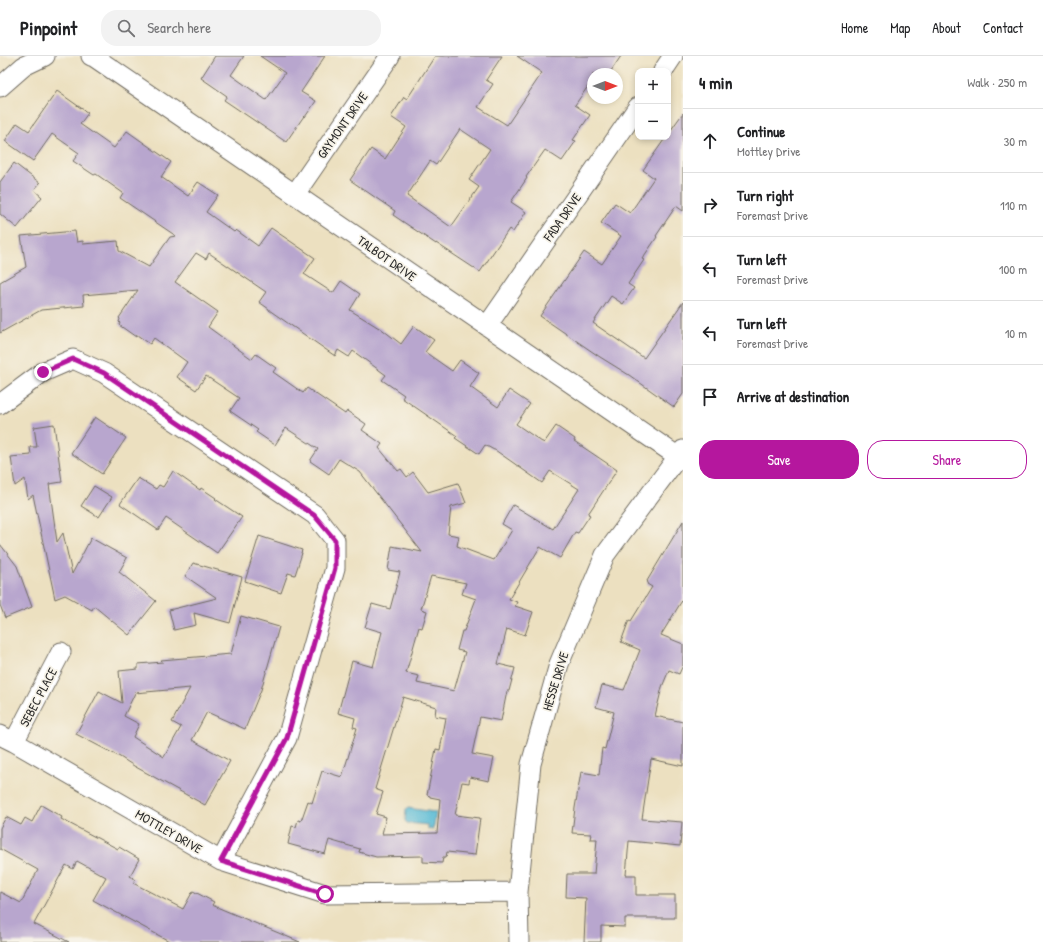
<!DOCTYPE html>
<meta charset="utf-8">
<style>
body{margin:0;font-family:"Patrick Hand",sans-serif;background:#f2f2f2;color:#202124}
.controls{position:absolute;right:12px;top:12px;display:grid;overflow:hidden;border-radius:8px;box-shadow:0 2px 6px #0003}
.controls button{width:36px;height:36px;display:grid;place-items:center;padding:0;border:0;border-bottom:1px solid #e0e0e0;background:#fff;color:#202124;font:20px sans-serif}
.compass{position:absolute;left:587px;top:12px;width:36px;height:36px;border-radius:50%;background:#fff;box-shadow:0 2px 6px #0003;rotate:90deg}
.stop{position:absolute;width:12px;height:12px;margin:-9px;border:3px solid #b5179e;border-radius:50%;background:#fff}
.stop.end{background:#b5179e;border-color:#fff;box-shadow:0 1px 4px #0008}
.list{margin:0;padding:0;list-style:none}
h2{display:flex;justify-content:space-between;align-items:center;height:52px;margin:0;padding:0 16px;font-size:17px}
h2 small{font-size:13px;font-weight:400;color:#757577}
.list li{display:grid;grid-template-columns:26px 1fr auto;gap:12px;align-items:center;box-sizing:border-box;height:64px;padding:0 16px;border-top:1px solid #e0e0e0}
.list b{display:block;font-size:15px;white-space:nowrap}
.list p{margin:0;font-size:13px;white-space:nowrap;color:#757577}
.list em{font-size:13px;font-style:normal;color:#757577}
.actions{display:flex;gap:8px;padding:12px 16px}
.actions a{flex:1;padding:9px 0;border:1px solid #b5179e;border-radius:16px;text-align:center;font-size:14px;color:#b5179e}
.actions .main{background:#b5179e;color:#fff}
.icon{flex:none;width:22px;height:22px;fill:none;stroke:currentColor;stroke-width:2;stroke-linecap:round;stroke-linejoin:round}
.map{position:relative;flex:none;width:683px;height:886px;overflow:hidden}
header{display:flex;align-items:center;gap:24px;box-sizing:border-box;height:56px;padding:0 20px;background:#fff;border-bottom:1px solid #e0e0e0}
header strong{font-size:19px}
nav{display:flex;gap:22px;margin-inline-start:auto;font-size:14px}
.search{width:280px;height:36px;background:#f2f2f2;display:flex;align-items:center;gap:10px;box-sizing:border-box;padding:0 14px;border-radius:16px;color:#757577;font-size:15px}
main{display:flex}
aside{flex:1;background:#fff}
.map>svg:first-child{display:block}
.water{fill:#55b9d4;stroke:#407280}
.building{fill:#b8a6ce;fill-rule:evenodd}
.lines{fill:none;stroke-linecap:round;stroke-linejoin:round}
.street-casing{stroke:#6f6a5f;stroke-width:21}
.street{stroke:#fff;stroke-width:19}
.route{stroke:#b5179e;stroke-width:5}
.labels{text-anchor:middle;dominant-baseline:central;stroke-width:3.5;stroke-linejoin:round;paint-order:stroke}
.street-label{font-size:13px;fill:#2b2b2b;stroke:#f7f3e8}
</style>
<header>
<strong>Pinpoint</strong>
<div class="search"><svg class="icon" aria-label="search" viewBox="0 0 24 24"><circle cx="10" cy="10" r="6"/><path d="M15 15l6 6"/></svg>Search here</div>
<nav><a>Home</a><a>Map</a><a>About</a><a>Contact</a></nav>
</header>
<main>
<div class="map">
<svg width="683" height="886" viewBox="0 0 683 886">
<rect width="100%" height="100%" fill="#f7f3e8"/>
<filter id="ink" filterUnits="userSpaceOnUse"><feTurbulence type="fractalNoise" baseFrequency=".025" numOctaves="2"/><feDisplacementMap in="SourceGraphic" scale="8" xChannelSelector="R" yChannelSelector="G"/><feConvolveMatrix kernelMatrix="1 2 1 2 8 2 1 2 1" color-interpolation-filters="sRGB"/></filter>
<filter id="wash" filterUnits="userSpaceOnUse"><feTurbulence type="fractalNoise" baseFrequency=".012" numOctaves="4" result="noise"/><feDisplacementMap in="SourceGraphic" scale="16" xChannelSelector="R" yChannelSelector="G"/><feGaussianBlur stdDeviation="0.9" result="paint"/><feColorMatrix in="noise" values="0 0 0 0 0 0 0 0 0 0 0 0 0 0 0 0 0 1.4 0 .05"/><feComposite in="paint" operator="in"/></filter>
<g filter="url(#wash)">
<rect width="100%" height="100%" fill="#ece0c0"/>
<path class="water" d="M408 752 434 756 436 757 434 771H433V773H428V769L407 767 405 765 406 753Z"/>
<g id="blocks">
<path class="building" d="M215 0H244L231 19 266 44 285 17 260 0H325L301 36 316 45 305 61 304 60 286 86 224 44 227 40 201 22Z
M435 0H502L486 24 493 28 478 51 507 69 542 17 517 0H621L609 18H593V23L575 49 590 59 573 84 576 85 562 105 545 94 526 121 527 122 511 146 526 156 513 176 509 173 480 216 436 187V188L393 159 395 155 350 124 371 93 385 103 406 71 391 61 404 41 407 43ZM460 73 490 93 469 124 479 131 451 171 407 140 430 105 436 109Z
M57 35 88 57 80 68 114 92 127 75 171 106 161 121 188 140 198 126 218 139 206 156 234 176 236 174 258 190 271 172 315 202 304 218 333 237 341 225 360 238 350 254 379 272V271L401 288 414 270 434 284 425 296 452 315 460 304 479 317 470 331 498 351 509 334 530 348 516 368 542 386H543L544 387 556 370 575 383 574 385 617 414 588 458 590 459 578 477 575 476 560 502 540 491 509 543 517 546 515 550 533 556 525 579 507 573 498 608 515 612 509 635H507L501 665 480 661 472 698 494 702 489 725 470 721 469 727 462 726 455 759 480 762 475 799 447 796 446 801H443L442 807 423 806V800L376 801 359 796 360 793 329 784 325 798 288 788 292 770 296 771 298 764 301 765 308 745 312 747 322 715 342 721 357 672 353 671 355 662 338 657 352 605 373 611 382 576 365 571 372 548 390 553 400 516 388 514 392 490 422 496 360 416 339 403 329 418 310 405 318 393 286 372 275 389 256 376 258 374 230 355 239 342 206 320 196 334 177 321 187 306 154 282 150 288 137 279 136 281 119 269 120 267 119 266 120 263 119 262 138 234 83 239 84 250 41 254 0 277V226L26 211 21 180 75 175 77 186 83 185V188L118 185 119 195 149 211 170 181 176 180 120 142 123 137 96 118 94 119 73 105 79 97 52 78 33 105 5 85 17 67 29 75ZM196 197 206 203 209 197 266 236 259 246 269 253V254L335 300 338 294 349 301 353 295 386 319 382 324 404 339 402 342 457 380 455 382 479 398 485 389 494 394H495L542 427 550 415 579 433 553 473 513 449 502 468 512 474 494 504 457 490 459 480 448 478 451 451 466 447 458 427 428 436 413 416 407 421 401 413 398 415 379 392 382 388 362 374 366 368 347 355 345 358 307 332 303 337 273 316 276 312 256 298 252 303 208 271 218 256 175 226ZM431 520 466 527 462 538 476 543 464 575H462L457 594 465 596 454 635 417 627 419 620 406 617 419 571 422 572 427 555 421 553ZM403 641 436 651 435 660 446 662 440 694 436 693 427 739 430 740V741L440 743 437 777 382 778 386 761 376 758 383 736 375 733Z
M683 57V155L676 150 656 180 657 181 642 203 644 204 628 228 634 232 623 248 611 240 593 267 644 302 683 246V338L674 351 629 319 600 301 540 260 584 196 602 208 621 180 601 167 615 147 630 157 654 122 643 114 666 81H668V78Z
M14 107 40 127 34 134 42 141 17 172 0 158V126Z
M95 361 126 382 102 418 71 397Z
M54 368 62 426 49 428 57 486 63 477 72 518 91 482 127 502 119 516 156 545 129 579 94 550 92 554 65 539 55 543 33 439 28 443 25 423 15 430 11 401 31 399 30 391H37L34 371Z
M173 415 200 434 201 432 216 442 215 443 242 461 217 497 166 462 158 474 120 448 138 422 156 433 159 429 163 431Z
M94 430 112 441 99 461 81 450Z
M683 465V543L661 579 683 588V609L679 618 669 614 662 631 655 660 683 666V710L651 703 642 763 682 766 680 790 629 785 626 819H636V839H675V862H625V871L601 870V886H584L586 842 566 841 567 818H594L597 783H590L591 778 572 777 575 752 581 716 599 719 602 692 605 693 614 656 596 651 602 629 624 634 640 594 621 586 629 564 631 565 652 531 647 528 648 526 647 525Z
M259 480 302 494 301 497H302L295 519 288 517 281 537 245 525Z
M0 488 17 510 32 551 5 562 0 549Z
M193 507 242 521 230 567 194 557 196 569 174 574 169 554 217 542 185 520Z
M241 560 279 571 261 634 245 673 207 656 192 684 230 705 205 749 134 710 120 701 76 678 99 635 122 647 119 615 138 613V608L163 606 161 604 231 598ZM190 632 172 666 181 671 164 701 133 681 139 668 124 660 135 637Z
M41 749 62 761 61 763 118 793 119 791 139 803 130 820 135 823 133 827 183 853 193 835 214 846 212 849 300 886H171L93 844 106 821 77 805 73 813 66 809 34 868 69 886H0V836L21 847 38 814 0 793V772L6 761 21 769 25 762 32 766Z"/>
</g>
</g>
<g filter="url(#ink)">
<use href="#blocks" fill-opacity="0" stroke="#6f6a5f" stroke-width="1"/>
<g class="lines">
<defs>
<path id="street" d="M91 0 94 1 683 404
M663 15 673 0
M0 31 24 10 45 0
M295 138 390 0
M487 270 638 51
M0 348 43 316 73 303 104 317 315 459 335 484V512L287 682 221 805
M0 679 14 686 221 805 325 838 518 836
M14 686 61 596
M519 886 518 836 531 708 559 608 605 499 683 394"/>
</defs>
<use href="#street" class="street-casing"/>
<use href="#street" class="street"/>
</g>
</g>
<g class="lines" filter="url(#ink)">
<path class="route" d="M43 316 73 303 104 317 314 459 335 484V512L287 682 221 805 325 838"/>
</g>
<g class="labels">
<g class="street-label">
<text transform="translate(342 69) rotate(-55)">GAYMONT DRIVE</text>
<text transform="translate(562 161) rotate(-55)">FADA DRIVE</text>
<text transform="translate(387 202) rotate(35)">TALBOT DRIVE</text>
<text transform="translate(555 625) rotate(-73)">HESSE DRIVE</text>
<text transform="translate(38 641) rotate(-62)">SEBEC PLACE</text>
<text transform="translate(169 775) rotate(30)">MOTTLEY DRIVE</text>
</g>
</g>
</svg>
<div class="controls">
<button>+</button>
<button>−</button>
</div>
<svg class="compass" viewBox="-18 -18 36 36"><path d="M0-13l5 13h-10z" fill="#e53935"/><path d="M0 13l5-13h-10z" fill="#757577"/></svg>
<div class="stop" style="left:325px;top:838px"></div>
<div class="stop end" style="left:43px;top:316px"></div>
</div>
<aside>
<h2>4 min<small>Walk · 250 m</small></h2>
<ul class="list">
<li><svg class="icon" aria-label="ahead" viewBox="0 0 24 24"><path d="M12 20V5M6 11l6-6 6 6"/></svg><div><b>Continue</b><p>Mottley Drive</p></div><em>30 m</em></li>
<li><svg class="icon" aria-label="right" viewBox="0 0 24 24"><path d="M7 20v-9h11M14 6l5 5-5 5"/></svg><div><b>Turn right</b><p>Foremast Drive</p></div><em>110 m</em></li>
<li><svg class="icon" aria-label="left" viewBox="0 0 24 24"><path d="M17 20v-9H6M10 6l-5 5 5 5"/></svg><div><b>Turn left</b><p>Foremast Drive</p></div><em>100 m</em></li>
<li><svg class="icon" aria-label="left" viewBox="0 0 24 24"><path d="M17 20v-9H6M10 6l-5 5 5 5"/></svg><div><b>Turn left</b><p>Foremast Drive</p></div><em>10 m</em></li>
<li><svg class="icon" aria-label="arrive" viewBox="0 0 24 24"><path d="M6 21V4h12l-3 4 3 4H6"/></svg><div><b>Arrive at destination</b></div></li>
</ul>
<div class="actions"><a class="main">Save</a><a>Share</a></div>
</aside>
</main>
